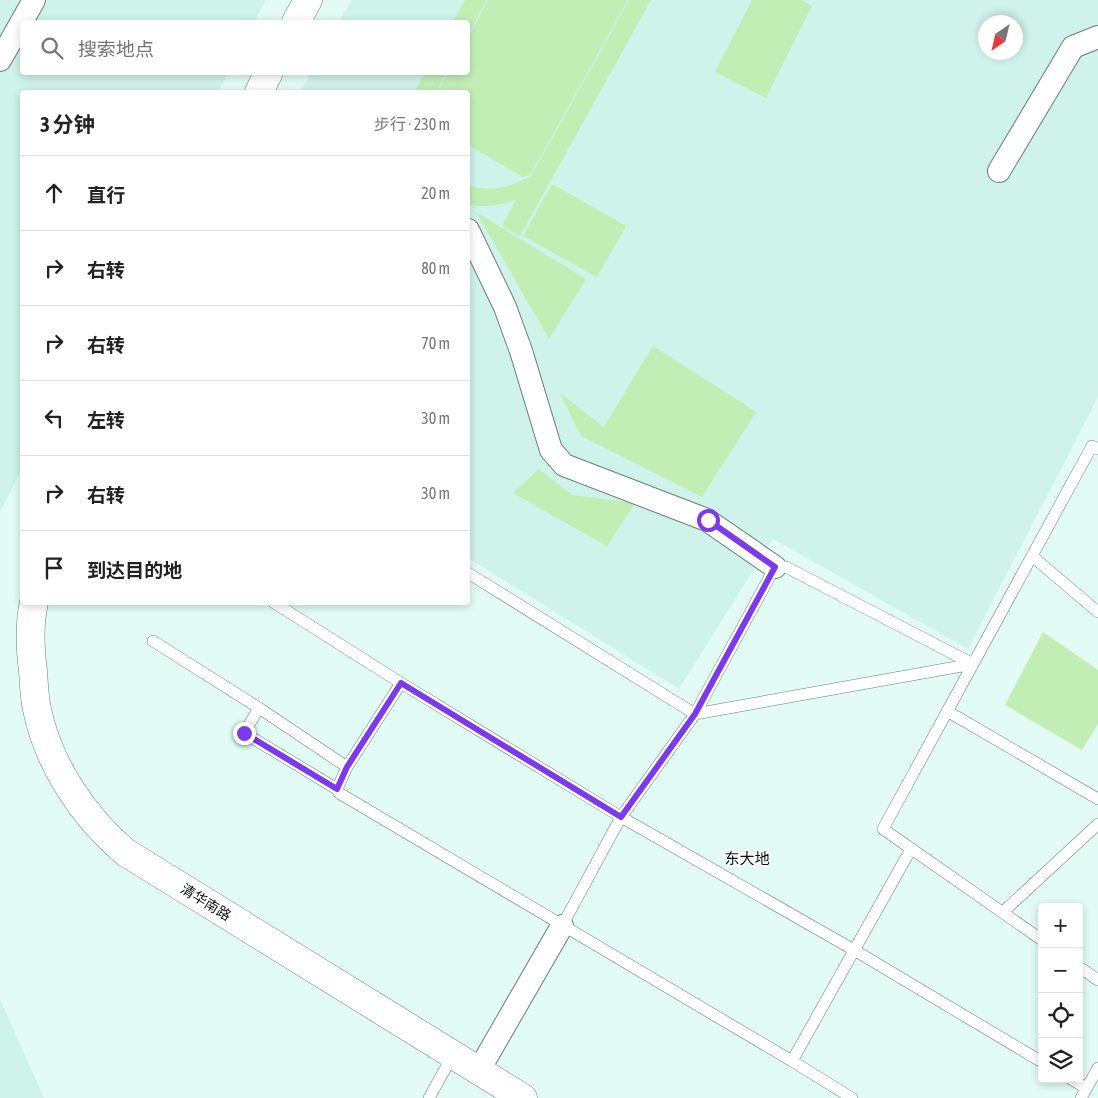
<!DOCTYPE html>
<html lang="zh">
<meta charset="utf-8">
<style>
body{margin:0;font-family:"Asap Condensed","Noto Sans SC",sans-serif;background:#f2f2f2;color:#222}
.controls{position:absolute;right:15px;bottom:15px;display:grid;overflow:hidden;border-radius:5px;box-shadow:0 2px 8px #0003}
.controls button{width:45px;height:45px;display:grid;place-items:center;padding:0;border:0;border-bottom:1px solid #e0e0e0;background:#fff;color:#222;font:25px sans-serif}
.compass{position:absolute;left:978px;top:15px;width:45px;height:45px;border-radius:50%;background:#fff;box-shadow:0 2px 8px #0003;rotate:214deg}
.stop{position:absolute;width:15px;height:15px;margin:-11px;border:4px solid #7c3aed;border-radius:50%;background:#fff}
.stop.end{background:#7c3aed;border-color:#fff;box-shadow:0 1px 5px #0008}
.list{margin:0;padding:0;list-style:none}
h2{display:flex;justify-content:space-between;align-items:center;height:65px;margin:0;padding:0 20px;font-size:21px}
h2 small{font-size:16px;font-weight:400;color:#767676}
.list li{display:grid;grid-template-columns:32px 1fr auto;gap:15px;align-items:center;box-sizing:border-box;height:75px;padding:0 20px;border-top:1px solid #e0e0e0}
.list b{display:block;font-size:19px;white-space:nowrap}
.list em{font-size:16px;font-style:normal;color:#767676}
.icon{flex:none;width:28px;height:28px;fill:none;stroke:currentColor;stroke-width:2;stroke-linecap:round;stroke-linejoin:round}
.map{position:relative;flex:none;width:1098px;height:1098px;overflow:hidden}
.search{position:absolute;background:#fff;box-shadow:0 2px 8px #0003;left:20px;top:20px;width:450px;height:55px;display:flex;align-items:center;gap:12px;box-sizing:border-box;padding:0 18px;border-radius:5px;color:#767676;font-size:19px}
.panel{position:absolute;background:#fff;box-shadow:0 2px 8px #0003;left:20px;top:90px;width:450px;height:515px;border-radius:5px}
.map>svg:first-child{display:block}
.built{fill:#cff2ea;fill-rule:evenodd}
.green{fill:#c2edb5}
.lines{fill:none;stroke-linecap:round;stroke-linejoin:round}
.lane-casing{stroke:#687e7a;stroke-width:12}
.street-casing{stroke:#687e7a;stroke-width:24}
.secondary-casing{stroke:#687e7a;stroke-width:29}
.lane{stroke:#fff;stroke-width:11}
.street{stroke:#fff;stroke-width:22}
.secondary{stroke:#fff;stroke-width:28}
.route{stroke:#7c3aed;stroke-width:6}
.labels{text-anchor:middle;dominant-baseline:central;stroke-width:4;stroke-linejoin:round;paint-order:stroke}
.street-label{font-size:14px;fill:#07100e;stroke:#fff}
.neighbourhood-label{font-size:15px;fill:#07100e;stroke:#fff}
</style>
<div class="map">
<svg width="1098" height="1098" viewBox="0 0 1098 1098">
<rect width="100%" height="100%" fill="#e2fbf5"/>
<path class="built" d="M0 0H266L254 22H22V72L228 73 218 92H22V469L0 512Z
M352 0H1098V397L968 649 773 539 679 689 468 558V92H300L311 73 468 72V22H339ZM986 22H1016V52H986Z
M0 999 44 1098H0Z"/>
<path class="green" d="M465 0H487L468 35V22H453Z
M488 0H628L531 174 523 177 468 145V92H437L448 73 468 72V38Z
M629 0H651L520 236 502 226 516 200C503 204 481 209 468 204V185C488 193 512 187 531 176Z
M752 0H801L812 6 766 98 715 72Z
M425 73H447L436 92H414Z
M552 184 626 226 597 277 523 236Z
M476 212 586 279 549 339Z
M653 346 756 412 702 497 581 436 560 393 604 427Z
M539 469 572 495 635 503 607 546 513 493Z
M1043 632 1098 670V724L1082 750 1005 705Z"/>
<g class="lines">
<defs>
<path id="lane" d="M1032 556 1098 612
M468 573 695 714 621 817 854 950 1042 1062
M273 602 401 683
M153 641 259 708 347 767
M259 708 244 733 337 789
M947 711 1098 799
M695 714 775 567H786L973 664
M695 714 973 664
M1003 912 1098 824
M562 926 621 817 401 683 347 767 337 789 339 793 792 1061
M1042 940 883 829 1092 446 1098 449
M1079 967 1098 980
M1071 1079 1086 1088
M429 1098 453 1055
M852 1098 792 1061 911 849
M1081 1098 1098 1068"/>
<path id="street" d="M0 60 34 0
M999 171 1073 47 1098 37
M468 230 505 307 521 351 551 450 564 465 707 520 775 567
M479 1070 562 926"/>
<path id="secondary" d="M296 22 308 0
M259 92 269 72
M34 602C29 624 30 648 33 671 34 683 34 696 37 709 48 764 83 816 125 852L523 1098"/>
</defs>
<use href="#lane" class="lane-casing"/>
<use href="#street" class="street-casing"/>
<use href="#secondary" class="secondary-casing"/>
<use href="#lane" class="lane"/>
<use href="#street" class="street"/>
<use href="#secondary" class="secondary"/>
</g>
<g class="lines">
<path class="route" d="M244 733 337 789 347 767 401 683 621 817 695 714 775 567 708 520"/>
</g>
<g class="labels">
<g class="street-label">
<text transform="translate(206 902) rotate(32)">清华南路</text>
</g>
<g class="neighbourhood-label">
<text x="747" y="858">东大地</text>
</g>
</g>
</svg>
<div class="controls">
<button>+</button>
<button>−</button>
<button><svg class="icon" aria-label="locate" viewBox="0 0 24 24"><circle cx="12" cy="12" r="6"/><path d="M12 2v4M12 18v4M2 12h4M18 12h4"/></svg></button>
<button><svg class="icon" aria-label="layers" viewBox="0 0 24 24"><path d="M12 4l9 5-9 5-9-5zM3 14l9 5 9-5"/></svg></button>
</div>
<svg class="compass" viewBox="-18 -18 36 36"><path d="M0-13l5 13h-10z" fill="#e53935"/><path d="M0 13l5-13h-10z" fill="#767676"/></svg>
<div class="stop" style="left:708px;top:520px"></div>
<div class="stop end" style="left:244px;top:733px"></div>
<div class="search"><svg class="icon" aria-label="search" viewBox="0 0 24 24"><circle cx="10" cy="10" r="6"/><path d="M15 15l6 6"/></svg>搜索地点</div>
<section class="panel">
<h2>3 分钟<small>步行 · 230 m</small></h2>
<ul class="list">
<li><svg class="icon" aria-label="ahead" viewBox="0 0 24 24"><path d="M12 20V5M6 11l6-6 6 6"/></svg><div><b>直行</b></div><em>20 m</em></li>
<li><svg class="icon" aria-label="right" viewBox="0 0 24 24"><path d="M7 20v-9h11M14 6l5 5-5 5"/></svg><div><b>右转</b></div><em>80 m</em></li>
<li><svg class="icon" aria-label="right" viewBox="0 0 24 24"><path d="M7 20v-9h11M14 6l5 5-5 5"/></svg><div><b>右转</b></div><em>70 m</em></li>
<li><svg class="icon" aria-label="left" viewBox="0 0 24 24"><path d="M17 20v-9H6M10 6l-5 5 5 5"/></svg><div><b>左转</b></div><em>30 m</em></li>
<li><svg class="icon" aria-label="right" viewBox="0 0 24 24"><path d="M7 20v-9h11M14 6l5 5-5 5"/></svg><div><b>右转</b></div><em>30 m</em></li>
<li><svg class="icon" aria-label="arrive" viewBox="0 0 24 24"><path d="M6 21V4h12l-3 4 3 4H6"/></svg><div><b>到达目的地</b></div></li>
</ul>
</section>
</div>
